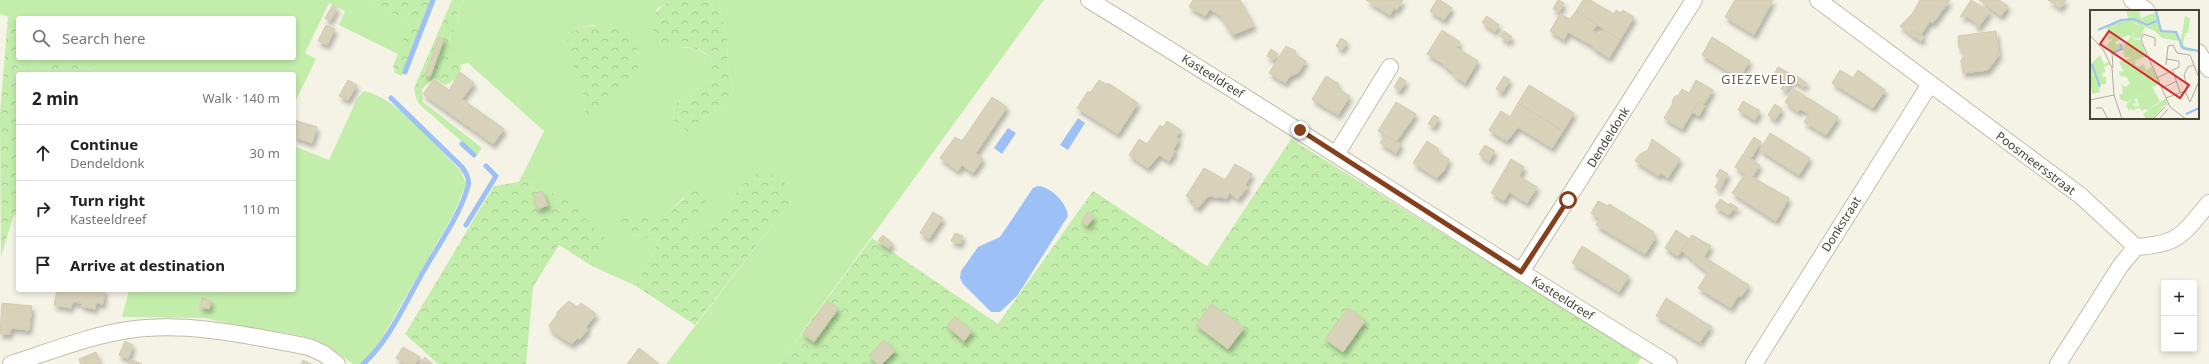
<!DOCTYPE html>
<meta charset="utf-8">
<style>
body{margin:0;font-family:"Noto Sans",sans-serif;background:#f2f2f2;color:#222}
.controls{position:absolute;right:12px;bottom:12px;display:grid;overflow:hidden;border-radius:4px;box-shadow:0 2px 6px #0003}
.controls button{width:36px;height:36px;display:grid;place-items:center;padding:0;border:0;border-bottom:1px solid #e0e0e0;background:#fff;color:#222;font:20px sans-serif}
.stop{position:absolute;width:12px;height:12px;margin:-9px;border:3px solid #853f1b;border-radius:50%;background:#fff}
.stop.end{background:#853f1b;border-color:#fff;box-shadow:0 1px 4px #0008}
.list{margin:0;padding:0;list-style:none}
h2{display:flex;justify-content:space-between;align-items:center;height:52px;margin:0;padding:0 16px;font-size:17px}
h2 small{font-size:13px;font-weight:400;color:#767676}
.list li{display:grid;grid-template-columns:26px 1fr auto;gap:12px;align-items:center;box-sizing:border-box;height:56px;padding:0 16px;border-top:1px solid #e0e0e0}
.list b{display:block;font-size:15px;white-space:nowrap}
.list p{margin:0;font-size:13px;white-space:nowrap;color:#767676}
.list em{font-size:13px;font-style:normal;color:#767676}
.icon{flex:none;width:22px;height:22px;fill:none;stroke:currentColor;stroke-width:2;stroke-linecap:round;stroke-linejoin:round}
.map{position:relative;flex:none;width:2209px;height:364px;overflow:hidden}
.search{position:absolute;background:#fff;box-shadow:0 2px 6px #0003;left:16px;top:16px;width:280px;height:44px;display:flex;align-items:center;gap:10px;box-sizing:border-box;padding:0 14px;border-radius:4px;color:#767676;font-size:15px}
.panel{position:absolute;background:#fff;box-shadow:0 2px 6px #0003;left:16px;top:72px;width:280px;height:220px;border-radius:4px}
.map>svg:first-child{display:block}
.grass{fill:#c3edab;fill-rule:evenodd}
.forest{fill:url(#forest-crowns)}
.water{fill:#9dc1f7}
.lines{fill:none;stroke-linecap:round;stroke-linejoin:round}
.stream{stroke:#9dc1f7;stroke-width:5}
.building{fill:#d8d2bb;stroke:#d3cbad;filter:url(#shadow)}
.street-casing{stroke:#c1bda8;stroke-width:18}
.street{stroke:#fff;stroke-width:16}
.route{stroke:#853f1b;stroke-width:5}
.labels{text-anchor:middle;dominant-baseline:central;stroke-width:4;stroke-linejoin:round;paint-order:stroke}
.street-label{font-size:12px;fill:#484435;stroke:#fff}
.neighbourhood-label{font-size:13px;letter-spacing:1px;fill:#6c654b;stroke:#fff}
.inset-river{fill:none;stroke:#9dc1f7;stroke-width:2}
.inset-road{fill:none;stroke:#b0ad9f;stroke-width:1}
.view{fill:#d62828;fill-opacity:0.15;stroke:#d62828;stroke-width:2}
.inset-edge{fill:none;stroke:#484435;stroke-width:2}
</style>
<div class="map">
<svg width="2209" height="364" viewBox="0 0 2209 364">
<defs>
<pattern id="forest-crowns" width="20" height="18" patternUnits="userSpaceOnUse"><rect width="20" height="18" fill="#c3edab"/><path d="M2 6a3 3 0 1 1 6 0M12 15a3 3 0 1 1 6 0" fill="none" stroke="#a9cc94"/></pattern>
<filter id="shadow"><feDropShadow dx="2.5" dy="4.5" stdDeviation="2" flood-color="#0004"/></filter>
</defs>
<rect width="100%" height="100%" fill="#f5f3e6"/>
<path class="grass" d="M0 0H367L410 22 398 54 339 25 345 11 329 3 305 53 316 59 294 104V74H102L58 58H294V18H18V20L0 14Z
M464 0H670L656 10 660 45 697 49 711 57C714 84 694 91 674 105 672 122 672 122 688 130L703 118 725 106 733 91 727 59 728 44 719 3 717 0H1044L779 364H666L791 201 742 185 723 211 694 235 681 224 684 197 668 213H629L632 234 659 241 636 286 592 266 610 244 529 182H519L544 131 468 63 460 65C449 49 443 40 459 25L457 10ZM594 25 635 42 639 54 587 119 583 93 567 34 581 27Z
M26 61 42 64 40 74H25Z
M414 88 422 89 423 102 482 148 477 155 419 104 415 95Z
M364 91C398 98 436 146 461 171L466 184 454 213 367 364H353L330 347 311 338 286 333 252 329 205 318 122 317 129 290H294V146L329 160 357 99Z"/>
<path class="forest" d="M367 0H431L402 76 395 73 393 66 410 22Z
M452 0H464L457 10 459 25C440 43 452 46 460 64 464 73 452 83 445 85L434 78 422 89 414 88Z
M670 0H717L719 3 728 44 727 59 733 91 725 106 703 118 688 131C673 122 672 122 674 105 694 91 714 84 711 57 707 54 701 50 697 49 682 45 668 50 655 42 651 19 651 14 670 0Z
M8 17 18 20V58H58L102 74H40L42 64 26 61 25 74H18V214L14 215 1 256 0 114Z
M619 24 630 26C633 35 637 43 638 52 645 84 608 103 587 120L583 93 568 46 567 34 581 27Z
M1291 139 1642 357 1637 364H779L872 238 998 324 1093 191 1207 266Z
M759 172 783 178 791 201 695 325 636 286 659 241 632 234 619 220 629 213H668L698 185 710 191 703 209 681 224 694 235 723 211 742 185Z
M519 182H528L566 199 611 244 592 266 559 245 533 287 526 364H438L405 334 494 186Z"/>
<path class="water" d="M1078 118 1085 123 1068 150 1060 145Z
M1008 128 1016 133 1002 154 994 148Z
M1038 186C1051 187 1067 203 1068 216L1017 296 1000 312H991L963 284 960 278 961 271 978 247 1000 237 1033 188Z"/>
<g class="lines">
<path class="stream" d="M405 72 433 0
M462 144 474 155
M466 225 496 176 486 166
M363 364C389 342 408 297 426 267 441 241 460 215 468 186 470 179 466 173 462 167L391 98"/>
</g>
<path class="building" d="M1193 0H1240L1254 26 1232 35 1221 16 1210 9 1205 16 1189 7Z
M1366 0H1403L1397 10 1394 8 1390 15Z
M1437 0H1440L1452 8 1444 20 1430 11Z
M1558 0 1564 3 1559 12 1553 9Z
M1583 0H1590L1614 14 1616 10 1621 13 1623 10 1634 17 1620 40 1576 11Z
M1735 0H1773L1754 35 1725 17Z
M1920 0H1950L1933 23 1930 21 1920 36 1912 30 1910 34 1900 26 1912 14Z
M1971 0 1990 12 1977 29 1976 23 1966 16 1960 17Z
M1979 0H1999L2008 6 2001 16Z
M2048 0H2066L2060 8Z
M333 5 337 8 330 21 325 18Z
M1576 11 1597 24 1593 31 1600 35 1604 29 1620 40 1609 58 1592 47 1593 46 1568 32 1564 40 1550 31 1560 14 1570 19Z
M1487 16 1499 25 1495 32 1482 22Z
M326 25 335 29 327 45 318 41Z
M1442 30 1460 42 1457 48 1478 61 1465 83 1453 75 1454 73 1444 66V64L1427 54Z
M1912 30 1924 37 1921 41 1910 34Z
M1504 31 1512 37 1508 42 1500 36Z
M1996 31 1999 55 1988 70 1963 73 1961 61 1965 53 1959 48 1958 36Z
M439 37 444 39 430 77 425 76Z
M1712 37 1750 61 1739 78 1702 55Z
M1341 38 1347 42 1342 50 1336 46Z
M1286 46 1296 51 1294 54 1306 61 1298 73 1290 76 1285 83 1269 73Z
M1271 49 1278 54 1274 60 1267 56Z
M1778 67 1789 73 1784 81 1774 75Z
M1840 70 1853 78 1858 70 1885 90 1873 108 1832 83Z
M460 72 474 83 462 99 504 129 493 144 423 94 434 79 449 90Z
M1792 73 1807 83 1804 87 1792 80 1785 91 1781 89Z
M1326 76 1339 84 1337 88 1350 96 1338 115 1312 99Z
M1504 76 1510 80 1502 93 1496 89Z
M1400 77 1406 81 1400 91 1394 87Z
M348 80 357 85 348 100 339 96Z
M1099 80 1107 85 1108 83 1138 103 1118 134 1077 108 1088 91 1090 93Z
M1696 80 1713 90 1704 104 1699 101 1682 129 1664 118 1673 103 1672 101 1675 96H1678L1682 89 1689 93Z
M1529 85 1574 113 1563 131 1518 103Z
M1794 89 1838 117 1826 135 1804 122 1809 114 1800 109 1798 112 1785 102Z
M992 97 1007 107 976 153 983 159 973 173 962 165 958 171 940 158 955 137 962 141Z
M1699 101 1705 106 1699 116 1692 112Z
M1743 101 1760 111 1755 120 1738 110Z
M1396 102 1416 114 1396 142 1378 131Z
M1518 103 1563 131 1552 148 1518 127 1507 141 1489 130 1501 111 1510 117Z
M1775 104 1782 109 1775 120 1768 115Z
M1434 115 1439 118 1434 127 1428 124Z
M294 120 317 127 312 143 294 137Z
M1167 121 1181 130 1176 137 1179 139 1173 150 1175 151 1169 161 1159 155 1148 168 1129 155 1139 139 1147 144 1160 125 1163 127Z
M1770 133 1810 158 1799 175 1760 150Z
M1385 135 1401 144 1396 153 1380 143Z
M1754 137 1761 142 1751 158 1744 153Z
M1652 139 1680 159 1668 178 1661 173 1659 176 1635 161 1640 154 1648 150Z
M1427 141 1439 149 1437 152 1449 159 1444 171 1437 178 1413 163Z
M1485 145 1495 151 1489 161 1479 154Z
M1743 154 1760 165 1752 177 1789 198 1776 221 1732 193 1745 174 1735 167Z
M1511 159 1524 167 1519 176 1537 187 1527 203 1509 192 1504 201 1491 193Z
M1235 164 1252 174 1245 185 1248 187 1238 199 1229 193 1227 198 1208 196 1198 208 1191 204 1194 201 1186 196 1204 168 1225 180Z
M1720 169 1728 174 1719 190 1715 187 1720 179 1716 176Z
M542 191 548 205 538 209 533 195Z
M1720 199 1734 208 1729 215 1715 207Z
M1598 201 1608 206 1609 204 1654 232 1652 235 1656 237 1645 254 1596 225 1600 219 1591 213Z
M1730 203 1738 208 1737 210 1728 205Z
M933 212 943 218 929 239 920 233Z
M1088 212 1094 217 1087 226 1081 221Z
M1676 230 1689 239 1678 256 1665 248Z
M955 233 963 236 960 244 951 241Z
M883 235 893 244 889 248 878 241Z
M1692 235 1711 246 1704 257 1749 285 1741 297 1738 296 1731 308 1698 288 1708 273 1682 251Z
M1582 246 1629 276 1619 292 1572 263Z
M57 290H105L103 304 96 303 95 309 81 306 82 303 72 302 71 308 54 305Z
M202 298 211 301 209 309 200 307Z
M1666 298 1712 327H1710L1700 342 1702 344 1656 316Z
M569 301 577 307 581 303 596 314 586 327 588 329 580 339 578 338 572 344 557 335 558 333 556 334 551 330 549 325 557 315V312Z
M827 301 838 309 814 342 803 334Z
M2 303 32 306 29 330 11 328 10 334H0Z
M1211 304 1244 328 1228 349 1196 325Z
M1348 308 1365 321 1343 352 1325 339Z
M955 317 972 331 964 341 947 326Z
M884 340 895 351 882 364H877L869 356Z
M125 341 133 345 128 359 119 355Z
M403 347 420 357 415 364H405L396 358Z
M639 348 659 364H627Z
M96 352 97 355 85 359 87 364H81L79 359Z
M97 355 100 364H87L85 359Z
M425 357 432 364H420Z
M131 359 132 360 142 364H129Z
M303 360 311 364H301Z"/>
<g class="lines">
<defs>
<path id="street" d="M1089 0C1284 119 1474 245 1669 364
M1818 0 2081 196 2136 247
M2132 0 2147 11
M2198 52 2209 69
M1337 153 1390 67
M2136 247C2180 244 2182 235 2209 203
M1521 272 1694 0
M11 364C49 352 88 336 128 330 188 321 250 336 309 347L324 354 337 364
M1754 364 1930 84
M2058 364 2121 265 2136 247"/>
</defs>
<use href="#street" class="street-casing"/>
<use href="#street" class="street"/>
</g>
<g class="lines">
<path class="route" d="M1300 130 1521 272 1568 200"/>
</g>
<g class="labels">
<g class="street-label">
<text transform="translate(1213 76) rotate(32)">Kasteeldreef</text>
<text transform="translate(1608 137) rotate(-58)">Dendeldonk</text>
<text transform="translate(2036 163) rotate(37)">Poosmeersstraat</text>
<text transform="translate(1841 224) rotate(-58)">Donkstraat</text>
<text transform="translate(1563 298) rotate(32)">Kasteeldreef</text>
</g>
<g class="neighbourhood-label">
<text x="1759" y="79">GIEZEVELD</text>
</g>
</g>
<g transform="translate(2090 10)">
<rect width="109" height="109" fill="#f5f3e6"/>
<path d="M33 0H49L51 8 66 2 71 21 86 22 90 34 95 6 100 8 98 23H95L93 36 109 40 100 42 90 38 89 31 72 28 65 21 55 17 66 12 52 16 44 13 43 29 50 30 57 46 31 56 29 52 43 47H35L33 40 34 34 41 27 39 25 32 28 30 25 33 32 31 29 25 32 27 35 30 33 31 39 23 43 16 35 23 29 17 30 19 22 15 16 38 9 37 2ZM10 45 14 54 19 52 20 54 14 57 16 62 12 63 13 67H16V74L9 75 10 82 2 84 0 65H3L0 64V55ZM56 82V84L44 90 47 92 43 94V96H49L41 100 40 87ZM76 88 78 95 71 97 72 99 62 109H56L53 104Z" fill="#c3edab"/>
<path d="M43 13 52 16 66 13 55 17 50 28H44ZM45 51 47 57 54 54 56 60 62 57 70 74 62 77 70 91 57 101 56 99 51 101 50 98 41 101 49 96 47 88 56 84V82L41 87 39 92H41V97L39 101 36 96 38 92 31 90 29 85 33 83 31 72 34 77 40 74 37 67 30 66 29 61 34 62 31 56Z" fill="#c3edab"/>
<path class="inset-river" d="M66 0 71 21 86 22 93 38 109 41M8 20 31 10 44 9 57 15 67 11M23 43 32 39 31 34M2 54 10 77M96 104 109 98"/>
<path class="inset-road" d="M0 25 14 41 22 58 24 85 32 109M9 34 22 42 23 58M65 36V28L53 24 51 30 80 97 96 109M76 55 78 36 83 35 87 43 100 45 109 68M83 61 90 82M67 68 89 57V51L76 49M72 78 87 71M95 81 97 76 94 65 98 57 104 55M76 88 95 81 100 92 109 71M0 90 24 85M6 98H12L18 109M63 109 75 97M69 109 78 99"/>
<path class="view" d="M19 21 99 75 90 88 10 34Z"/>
<rect width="109" height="109" class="inset-edge"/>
</g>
</svg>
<div class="controls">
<button>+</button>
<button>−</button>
</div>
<div class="stop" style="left:1568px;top:200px"></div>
<div class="stop end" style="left:1300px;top:130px"></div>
<div class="search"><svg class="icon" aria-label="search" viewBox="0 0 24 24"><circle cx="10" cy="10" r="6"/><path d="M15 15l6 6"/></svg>Search here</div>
<section class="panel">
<h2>2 min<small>Walk · 140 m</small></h2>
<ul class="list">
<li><svg class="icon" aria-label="ahead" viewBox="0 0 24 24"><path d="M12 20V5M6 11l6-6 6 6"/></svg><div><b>Continue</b><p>Dendeldonk</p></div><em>30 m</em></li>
<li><svg class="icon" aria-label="right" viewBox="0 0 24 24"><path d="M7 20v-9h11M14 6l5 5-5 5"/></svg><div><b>Turn right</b><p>Kasteeldreef</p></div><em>110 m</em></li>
<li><svg class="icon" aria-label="arrive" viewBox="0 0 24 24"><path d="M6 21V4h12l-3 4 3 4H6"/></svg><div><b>Arrive at destination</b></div></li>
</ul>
</section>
</div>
